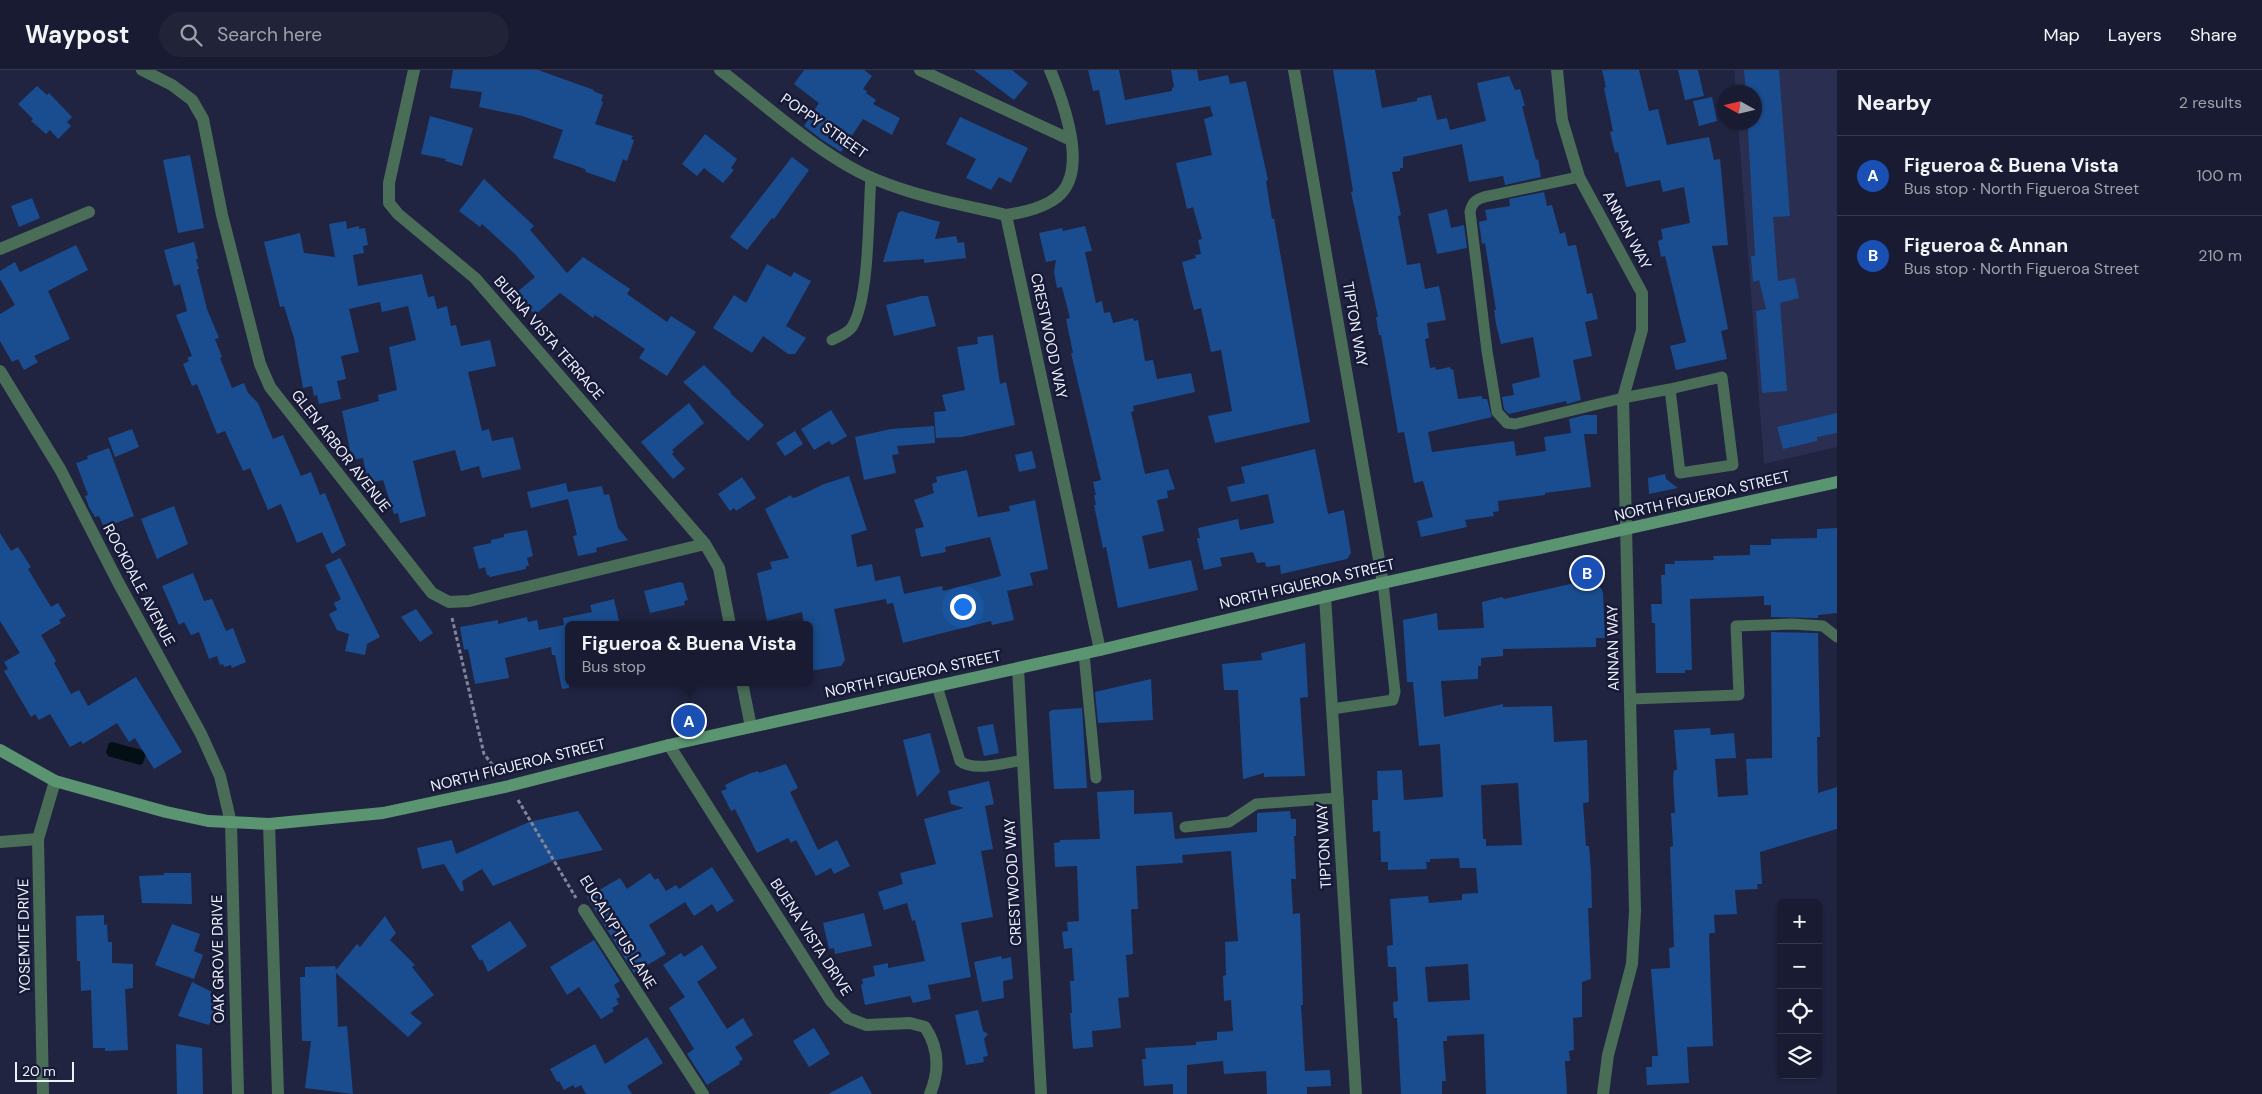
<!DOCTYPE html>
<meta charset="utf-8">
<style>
body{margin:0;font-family:"DM Sans",sans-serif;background:#212439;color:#f1f3f6}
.controls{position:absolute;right:15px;bottom:15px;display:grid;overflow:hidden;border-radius:8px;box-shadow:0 1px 4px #0004}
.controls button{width:45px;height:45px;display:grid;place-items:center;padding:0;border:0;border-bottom:1px solid #36394d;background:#181b31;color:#f1f3f6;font:25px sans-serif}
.compass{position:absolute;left:1717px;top:15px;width:45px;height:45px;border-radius:50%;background:#181b31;box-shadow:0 1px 4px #0004;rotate:278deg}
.scale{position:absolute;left:15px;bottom:12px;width:59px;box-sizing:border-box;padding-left:5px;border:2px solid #eef0fc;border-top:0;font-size:14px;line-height:18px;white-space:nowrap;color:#eef0fc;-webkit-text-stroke:4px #171a36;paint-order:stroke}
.you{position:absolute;left:962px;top:536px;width:18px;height:18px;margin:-12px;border:4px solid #fff;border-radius:50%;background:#1a73e8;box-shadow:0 0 0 8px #1a73e833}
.badge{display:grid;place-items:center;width:32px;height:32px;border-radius:50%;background:#d2b635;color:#fff;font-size:16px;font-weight:700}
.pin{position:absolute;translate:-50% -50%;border:2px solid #fff;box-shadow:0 1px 5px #0006}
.popup{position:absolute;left:565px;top:551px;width:248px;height:65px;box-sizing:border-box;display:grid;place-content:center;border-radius:8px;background:#181b31;filter:drop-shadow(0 1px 4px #0005);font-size:16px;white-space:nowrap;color:#9fa1ab}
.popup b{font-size:19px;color:#f1f3f6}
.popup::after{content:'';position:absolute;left:50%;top:100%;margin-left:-10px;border:10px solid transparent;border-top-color:#181b31}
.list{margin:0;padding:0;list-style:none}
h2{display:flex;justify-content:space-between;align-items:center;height:65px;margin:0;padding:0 20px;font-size:21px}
h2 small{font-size:16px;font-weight:400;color:#9fa1ab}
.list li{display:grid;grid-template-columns:32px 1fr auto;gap:15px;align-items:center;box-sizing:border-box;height:80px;padding:0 20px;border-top:1px solid #36394d}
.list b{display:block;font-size:19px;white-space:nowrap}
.list p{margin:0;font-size:16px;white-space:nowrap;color:#9fa1ab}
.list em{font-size:16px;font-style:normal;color:#9fa1ab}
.icon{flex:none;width:28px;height:28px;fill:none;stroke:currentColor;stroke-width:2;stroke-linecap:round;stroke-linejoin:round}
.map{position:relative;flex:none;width:1837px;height:1024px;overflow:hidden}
header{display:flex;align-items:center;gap:30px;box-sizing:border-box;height:70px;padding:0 25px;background:#181b31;border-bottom:1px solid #36394d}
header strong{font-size:24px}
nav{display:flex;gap:28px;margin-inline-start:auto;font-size:18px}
.search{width:350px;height:45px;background:#212439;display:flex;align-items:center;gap:12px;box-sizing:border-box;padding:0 18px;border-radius:28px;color:#9fa1ab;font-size:19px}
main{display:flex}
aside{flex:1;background:#181b31}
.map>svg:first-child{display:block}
.built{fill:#2a2e50}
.water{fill:#020f14}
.building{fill:#1a4d8f;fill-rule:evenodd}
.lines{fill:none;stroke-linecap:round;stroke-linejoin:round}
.path{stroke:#82859a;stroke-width:3;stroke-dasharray:4 2.5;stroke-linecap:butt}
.service{stroke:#496d56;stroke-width:11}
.minor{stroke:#496d56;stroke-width:12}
.tertiary{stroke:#496d56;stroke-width:12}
.secondary{stroke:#5a9471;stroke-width:12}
.labels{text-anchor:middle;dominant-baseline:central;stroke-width:5;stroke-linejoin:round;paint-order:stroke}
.street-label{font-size:15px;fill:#eef0fc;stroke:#171a36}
</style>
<header>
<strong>Waypost</strong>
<div class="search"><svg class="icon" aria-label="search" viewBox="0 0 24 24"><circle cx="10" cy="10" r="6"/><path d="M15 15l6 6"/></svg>Search here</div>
<nav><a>Map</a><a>Layers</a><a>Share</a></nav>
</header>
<main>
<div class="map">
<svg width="1837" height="1024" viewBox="0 0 1837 1024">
<rect width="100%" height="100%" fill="#202441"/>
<path class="built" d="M1734 0H1837V377L1764 394 1738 53 1754 52V22H1736Z"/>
<path class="water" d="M112 672 145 681 146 684 143 693 140 695 108 686 106 682 109 673Z"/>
<path class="building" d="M453 0H538L594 20 593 21 603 25 601 31 603 32 595 54 633 66 631 69 634 70 627 91 623 89 615 112 586 102 585 99 553 88 563 60 522 46 479 37 482 22 450 18Z
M804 0H864L872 6 863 19 867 21 866 23 876 30 873 34 900 48 892 65 863 49 841 82 821 69 804 56 819 33 794 14Z
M974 0H1012L1028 13 1014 30Z
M1088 0H1119L1125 30 1172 21V18L1174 17 1171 0H1197L1199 11 1228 5 1230 14 1246 11 1268 110 1266 111 1272 149 1274 148 1310 352 1215 373 1208 346 1232 341 1221 280 1211 282 1201 238 1194 240 1189 221 1182 192 1196 188 1195 185 1201 184 1198 170 1202 169 1193 137 1187 139 1176 93 1212 85 1204 49 1213 46 1210 36 1106 55 1099 20 1093 21Z
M1333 0H1375L1382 38 1417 31V28L1431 25 1437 50 1447 48 1450 60 1486 51 1477 13 1509 6 1515 20 1520 19 1525 36H1522L1536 90 1538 89 1541 107 1505 115 1503 106 1469 112 1462 74 1403 87V98H1400V101L1392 102 1401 145 1398 146 1407 195 1420 193 1425 219 1439 216 1446 250 1427 253 1429 268 1425 269 1430 298 1435 297 1436 300 1450 297 1451 300 1453 299 1458 329 1482 326V329H1487L1492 347 1428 362 1432 382 1514 371 1516 386 1546 381 1544 367 1571 363 1569 349 1585 345H1597V364H1584L1591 417 1545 423V425L1498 431 1499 441 1493 442 1494 446 1465 450 1467 457 1421 467 1417 451 1433 447 1423 411 1414 413 1404 362 1398 363 1381 265H1379L1376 247H1378L1351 122 1353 121Z
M1602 0H1639L1649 41 1658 39 1667 75 1709 67 1714 90 1720 89 1728 175 1712 176 1728 259 1721 261 1727 289 1676 300 1670 276 1686 272 1665 186 1661 187 1658 171 1663 169 1661 159 1690 153 1684 117 1663 122 1660 110 1626 117 1618 82 1615 83 1610 62 1613 61 1604 18 1606 17Z
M1678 0H1698L1704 26 1685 30Z
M1744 0H1779L1790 146 1773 147 1778 211 1795 208 1799 228 1780 233 1787 321 1762 323 1756 241 1766 239 1759 210 1753 212 1751 186H1755L1748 60V52H1754V22H1746Z
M37 16 47 25 49 23 72 47 67 52 71 56 58 69 50 60 46 64 31 51 33 49 18 34Z
M1712 27 1717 51 1699 56 1693 31Z
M430 46 473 58 462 96 445 91 446 89 421 84Z
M960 47 1028 78 1011 113 999 107 991 120 966 108 976 89 946 74Z
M705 64 737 89 731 98 734 100 723 113 704 98 697 106 682 94Z
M190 85 204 158 178 163 163 90Z
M792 87 809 100 774 149 772 148 747 180 730 167Z
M484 109 534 156 530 160 567 203 583 187 630 219 627 224 667 252 671 246 696 262 667 306 639 288 645 279 595 245 593 248 560 223 535 245 516 223 535 207 515 184 482 154 480 157 459 141Z
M1544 122 1547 136 1552 135 1560 164 1565 162 1568 176 1576 175 1587 224 1592 223 1598 249 1585 252 1592 286 1573 290 1581 330 1567 334 1566 331 1509 344 1504 339 1502 327 1514 325 1512 314 1540 307 1533 267 1501 274 1496 254 1494 240H1496L1485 173 1482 174 1479 152 1487 150 1485 140 1510 136 1509 129Z
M32 128 40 148 19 157 11 136Z
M1447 139 1451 158 1464 155 1467 178 1437 184 1428 144Z
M901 141 940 152 935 169 956 166 958 173 964 172 966 188 924 193V189L883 192 898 143Z
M346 151 347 159 359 156V159L365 158 368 175 363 176 364 183 353 185 358 216 422 204 428 227 434 226 437 239 447 236 451 256 456 255 461 276 490 270 496 296 468 302 482 361 489 359 492 371 513 367 521 399 482 408 479 396 461 401 455 380 413 391 426 446 400 453 398 443 394 444 383 410 371 413 369 403 366 404 363 388 352 390 342 341 379 331 378 325 397 320 389 277 416 270 408 236 382 242 380 232 349 239 359 282 341 286 346 309 337 311 341 329 319 334 317 325 314 326 312 316 303 318 294 268 284 236 280 237 264 172 300 163 304 183 335 187 329 154Z
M1085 156 1092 181 1085 182 1096 233 1102 231 1104 243 1110 242 1113 253 1133 248 1134 251 1138 250 1145 291 1153 290 1157 309 1191 303 1195 322 1133 336 1134 341 1131 342 1145 404 1168 399 1175 419 1167 421 1168 428 1157 430 1164 461 1142 466 1149 499 1191 490 1198 520 1118 538 1106 477 1103 478 1094 435H1096L1094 425H1096L1093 412 1101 410 1071 283H1073L1066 249 1070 248 1062 217 1057 218 1054 202 1056 190 1046 192 1039 163 1062 158 1063 161Z
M194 172 198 189H196L199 199H197L207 239 219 268 215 269 222 287 220 288 232 318 244 313 248 323 258 333 273 369 283 365 301 406 311 402 320 425 325 423 346 475 332 484 322 462 297 473 281 434 268 440 250 398 243 401 225 361 217 364 197 314 192 316 183 294 189 291 187 288 192 286 176 245 187 241 180 214 174 216 164 180Z
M76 175 88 200 48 221 70 269 34 286 38 292 24 300 18 289 12 292 0 271V244L15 235 0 209V201L15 192 20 202Z
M767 194 791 207 794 202 811 211 786 256 806 268 795 284H788L763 266 752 283 713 258 734 225 746 233Z
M921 226H928L936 256 894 266 886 235Z
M993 265 1000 314 1006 312 1015 355 962 367 936 368 934 342 946 341 942 325 965 320 957 277 978 274 977 267Z
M704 295 731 322 730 323 764 355 748 371 683 312Z
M689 333 704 353 672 380 674 382 672 384 685 399 673 409 641 372Z
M831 340 847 366 832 375 829 371 814 380 801 359Z
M1837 343V363L1817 367V371L1783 379 1777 357Z
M934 356 935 373 897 376 899 384 892 385 896 403 864 410 855 367 891 359Z
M132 359 139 377 115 387 108 368Z
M795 361 803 374 785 386 776 373Z
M109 378 134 446 106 457 105 454 103 455 99 446 95 447 89 437 85 426 88 425 76 393 88 389 87 386Z
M1315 379 1328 444 1344 440 1351 483 1347 489 1281 504 1280 495 1266 497 1265 492 1257 493 1253 482 1220 488 1222 496 1204 500 1197 468H1200L1198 458 1238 449 1240 460 1274 453 1268 424 1231 432 1227 417 1245 413 1241 397Z
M1032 381 1036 398 1019 402 1015 385Z
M967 400 978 447 1010 441 1009 436 1035 430 1048 499 1030 503 1033 515 1007 521 1014 550 992 555 991 551 903 573 893 533 887 534 886 529 834 539 845 590 841 596 809 601V555H804L802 542 767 551 757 503 772 499 770 492 789 488 765 439 791 425 792 428 797 427 824 414 849 406 867 460 851 465 857 497 872 494 875 511 900 506 904 524 942 516 943 521 1001 506 990 467 945 477 946 482 921 487 915 459 924 457 914 430 934 423 932 414 937 412 936 407Z
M1665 404 1666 409 1678 418 1649 424 1648 408Z
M742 407 756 428 736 441 734 438 730 441 718 424Z
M566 413 568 422 602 416 604 425 609 424 618 458 628 470 596 478 597 482 578 486 573 466 577 465 568 429 531 438 527 422Z
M174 436 188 474 157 489 141 449Z
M1837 458V543L1818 545V548L1771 547V535H1764V526L1690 529 1692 600H1685V603H1656L1655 553H1652L1651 534H1662L1661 505H1665V494H1675L1674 491 1714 490 1713 486 1750 485V475H1771V469L1817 468V459Z
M527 460 533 486 527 488 529 496H526V499L490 507 489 505H487L485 497 479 499 473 477 491 473V470L504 467V464Z
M0 463 11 481 18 477 31 497 28 499 51 537 58 533 66 546 59 550 61 553 41 565 56 591 54 593 71 624 79 620 88 636 136 607 182 682 154 699 135 668 129 672 117 653 83 674 81 671 70 677 50 644 39 650 35 644 31 647 4 601 8 599 4 592 20 583 0 551Z
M340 488 380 567 367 574 365 585 345 581 349 564 337 560 329 544 337 540 334 533 341 529 325 495Z
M193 503 204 531 212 529 226 561 233 558 246 592 232 598 231 595 224 597 223 594 220 595 217 586 209 589 199 562 191 565 184 552 179 555 162 516Z
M1588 510 1601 518 1603 523 1605 568H1596V577L1503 579V586L1481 588V596H1478V609L1441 611 1444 647 1503 634V637L1552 636 1554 672 1587 670 1589 732 1583 733 1586 776H1589L1591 802 1592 838H1588L1591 909 1582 912V947L1573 948 1574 980 1569 981 1570 991H1565L1567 1024H1486L1484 964 1447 966V971H1443L1446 1011H1442V1024H1401L1397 948H1394L1393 932 1398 931 1396 897H1388L1387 876 1393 875 1390 829 1428 826 1429 833 1462 830V824L1478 823 1476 798H1460L1459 788 1430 789V792H1426L1427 799 1388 800V792H1381L1380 761 1373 762 1372 730H1378L1377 701 1402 700 1404 730 1443 727 1440 674 1419 676 1413 612H1407L1403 550 1437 543 1438 560 1484 558 1482 532 1502 527 1504 529ZM1518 713 1522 775 1486 776V769H1483L1481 715ZM1468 894 1470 930 1428 932 1425 897Z
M680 512 683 513 688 530 684 531 685 535 650 543 644 521Z
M614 529 620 555H569V618L562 619 555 585H552L551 577 505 588 509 608 475 614 468 579 464 580 460 557 498 550V554L527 547 528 552 537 550 539 560 564 555 563 548 592 542 590 535Z
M416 539 433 563 420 572 401 547Z
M1771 562 1818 563 1820 667H1817L1818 723 1837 717V759L1760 782 1762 814H1757L1758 819 1735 820 1737 844 1714 845 1715 863H1710L1709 866 1713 976 1687 977 1689 1013 1647 1015 1646 997H1652V986H1658L1651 899 1670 898 1669 878 1674 877 1670 777 1673 776 1671 743H1675L1673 708 1674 700H1677L1674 660 1710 658 1711 665 1734 663 1736 688 1715 689 1718 727 1748 725 1746 689 1772 688Z
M1305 573 1308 627 1300 628 1305 706 1264 707V703L1243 709 1238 620H1224L1222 594 1262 590 1261 583Z
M1151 609 1153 650 1098 653 1095 622Z
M1082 638 1087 718 1054 719 1049 642 1052 640Z
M993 654 999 683 984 686 977 657Z
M930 663 940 702 917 727 903 670Z
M786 694 798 718 790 722 818 780 837 770 850 796 834 804 831 798 816 806 796 770 791 773 788 768 757 783 735 739 731 741 721 721 727 719 725 715 733 711 749 704 758 701 759 703Z
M989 711 994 734 985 736 993 779 981 781 993 847 961 853 971 907 928 915 931 929 913 933 910 926 865 935 861 915 863 914 862 909 875 906 873 896 888 893V898L925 891 915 850 912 851 907 833 884 840 878 822 903 814 900 803 936 794 924 749 964 738 951 734 948 721Z
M1134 720V744L1172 742 1175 769 1257 762V743L1290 741 1291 749H1296V766H1294L1296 809H1291L1293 844 1300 843 1303 935H1301L1305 1001 1330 1000 1331 1016 1307 1017V1024H1267L1266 1001 1224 1004 1223 991 1187 995V1024H1173V1014L1144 1016 1142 989H1146L1145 978 1196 975V972L1217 970V962L1233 961 1231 930 1224 931 1223 906 1226 905 1225 872 1238 871 1231 781 1182 785 1183 793 1136 796 1138 839H1131L1133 884 1126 885 1129 927 1118 928 1121 958 1092 961 1093 977 1073 979 1070 943H1072L1070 911H1074L1072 878 1064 879 1062 862 1068 861 1067 852 1079 851 1077 796 1055 797 1054 773 1060 772V770L1100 769 1097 722Z
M578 741 603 780 553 791 493 816 482 799 462 811 464 820 461 822 444 794 422 799 417 778 452 770 456 784 529 752Z
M712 797 734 831 717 842 712 834 694 846 685 832 649 855 666 884 634 903 587 827 620 808 627 819 650 803 655 810 658 808 666 821 676 815 679 819Z
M164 803H191L192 834 142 833 139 806 164 805Z
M864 843 872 876 835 884 834 878 829 879 823 853Z
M104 845V855L107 854 108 872H112V893L133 894V918L125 919 128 980 105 981V978H93L91 920 81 921 80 891H77L76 846Z
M385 846 396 863 390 870 415 895 412 897 434 925 410 943 422 953 408 967 336 903 338 957 347 956 353 1024 305 1018 311 971H302L300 907H305V897L335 896 336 900 357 874 360 877Z
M510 851 527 876 488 902 482 889 480 891 471 876Z
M172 854 200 864 194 881 203 885 194 909 155 895Z
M594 870 620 911 614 915 620 927 616 929 619 934 612 938 614 941 601 949 579 917 567 925 550 897Z
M702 875 717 898 697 912 727 959 743 948 753 965 735 977 743 989 739 992 740 994 707 1015 687 984 694 979 669 938 685 927 663 895 681 883 684 887Z
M1001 886 1002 889 1011 887 1013 909 1003 911 1004 928 982 932 974 892Z
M192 912 214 923V943L209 955 178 946Z
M978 940 983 961 988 964 984 969 988 986 983 987 984 992 966 995 955 945Z
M814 958 830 984 809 997 793 971Z
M647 967 663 993 627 1016 632 1024H586L581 1015 575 1018 573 1015 564 1020 559 1011 557 1012 550 999 595 974 605 994Z
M176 974 202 978 203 1024H177Z
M862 1006 872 1024H828Z"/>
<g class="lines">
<path class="path" d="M452 548 484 684 499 703
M518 730 576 828"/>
<path class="service" d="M1579 107 1484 127C1475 130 1472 133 1470 142L1487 281 1497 342 1507 353 1515 354 1623 328 1670 319 1680 403 1733 395 1722 307 1670 319
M832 270C839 266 847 264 852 257 870 228 868 144 871 107
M1084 584 1096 708
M937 616 960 691C973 702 1007 693 1023 690
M1631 629 1739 625 1736 556 1792 554 1823 556 1837 567
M1332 639 1393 630 1395 622 1383 513
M1185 757 1229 752 1256 734 1338 728"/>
<path class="minor" d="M142 0 172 15 192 30 203 49 222 145 260 294 270 317 432 523 449 532 469 531 705 474
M414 0 389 113V133L398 144 475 208 705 474 719 498 730 555
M720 0C766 35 824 89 877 110 918 127 963 135 1006 145
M920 0 1071 70
M1050 0C1062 28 1082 83 1068 113 1059 135 1027 142 1006 145L1100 580
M1294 0 1383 513
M1557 0 1562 50 1579 107 1642 223V260L1623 328 1635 841 1632 894 1608 985 1603 1024
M0 179 89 142
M0 301 60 399 118 512 201 664 220 706 231 753 238 1024
M1325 526 1356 1024
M1018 598 1041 1024
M742 612 751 657
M669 675 831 931 848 948 866 955 910 953 925 957C939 978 940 1000 930 1024
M269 754 278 1024
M0 772 38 769
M584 840 703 1024"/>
<path class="tertiary" d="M43 1024 38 769 55 711"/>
<path class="secondary" d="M0 680 55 711 166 742 208 751 269 754 383 743 509 716 669 675 1100 580 1383 513 1837 412"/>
</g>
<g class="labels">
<g class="street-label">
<text transform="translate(824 56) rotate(35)">POPPY STREET</text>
<text transform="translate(1627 160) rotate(62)">ANNAN WAY</text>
<text transform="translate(1355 254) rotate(80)">TIPTON WAY</text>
<text transform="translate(1049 266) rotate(78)">CRESTWOOD WAY</text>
<text transform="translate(549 268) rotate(49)">BUENA VISTA TERRACE</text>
<text transform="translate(341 381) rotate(52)">GLEN ARBOR AVENUE</text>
<text transform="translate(1702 426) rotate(-13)">NORTH FIGUEROA STREET</text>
<text transform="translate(1307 514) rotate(-13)">NORTH FIGUEROA STREET</text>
<text transform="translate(139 515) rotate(62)">ROCKDALE AVENUE</text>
<text transform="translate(1613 578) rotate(-91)">ANNAN WAY</text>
<text transform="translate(913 604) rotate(-12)">NORTH FIGUEROA STREET</text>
<text transform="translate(518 695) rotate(-14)">NORTH FIGUEROA STREET</text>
<text transform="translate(1324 776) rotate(-93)">TIPTON WAY</text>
<text transform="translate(1013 812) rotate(-93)">CRESTWOOD WAY</text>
<text transform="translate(618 862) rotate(58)">EUCALYPTUS LANE</text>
<text transform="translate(24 866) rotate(-91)">YOSEMITE DRIVE</text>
<text transform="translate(811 867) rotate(57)">BUENA VISTA DRIVE</text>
<text transform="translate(218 889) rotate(-91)">OAK GROVE DRIVE</text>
</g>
</g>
</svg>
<div class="controls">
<button>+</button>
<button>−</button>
<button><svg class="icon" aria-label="locate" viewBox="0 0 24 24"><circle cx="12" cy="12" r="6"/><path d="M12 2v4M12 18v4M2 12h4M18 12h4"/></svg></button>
<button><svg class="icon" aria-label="layers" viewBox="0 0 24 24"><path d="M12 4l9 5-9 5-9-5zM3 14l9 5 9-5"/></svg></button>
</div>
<svg class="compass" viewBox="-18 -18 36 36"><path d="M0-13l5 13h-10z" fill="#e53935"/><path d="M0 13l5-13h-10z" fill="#9fa1ab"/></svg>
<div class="scale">20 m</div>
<div class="you"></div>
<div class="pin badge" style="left:689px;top:651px;background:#1a4fb4">A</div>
<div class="popup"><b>Figueroa &amp; Buena Vista</b>Bus stop</div>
<div class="pin badge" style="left:1587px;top:503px;background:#1a4fb4">B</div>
</div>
<aside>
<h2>Nearby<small>2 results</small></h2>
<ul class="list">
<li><span class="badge" style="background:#1a4fb4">A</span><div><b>Figueroa &amp; Buena Vista</b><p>Bus stop · North Figueroa Street</p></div><em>100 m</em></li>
<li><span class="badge" style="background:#1a4fb4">B</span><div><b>Figueroa &amp; Annan</b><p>Bus stop · North Figueroa Street</p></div><em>210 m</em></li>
</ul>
</aside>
</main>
